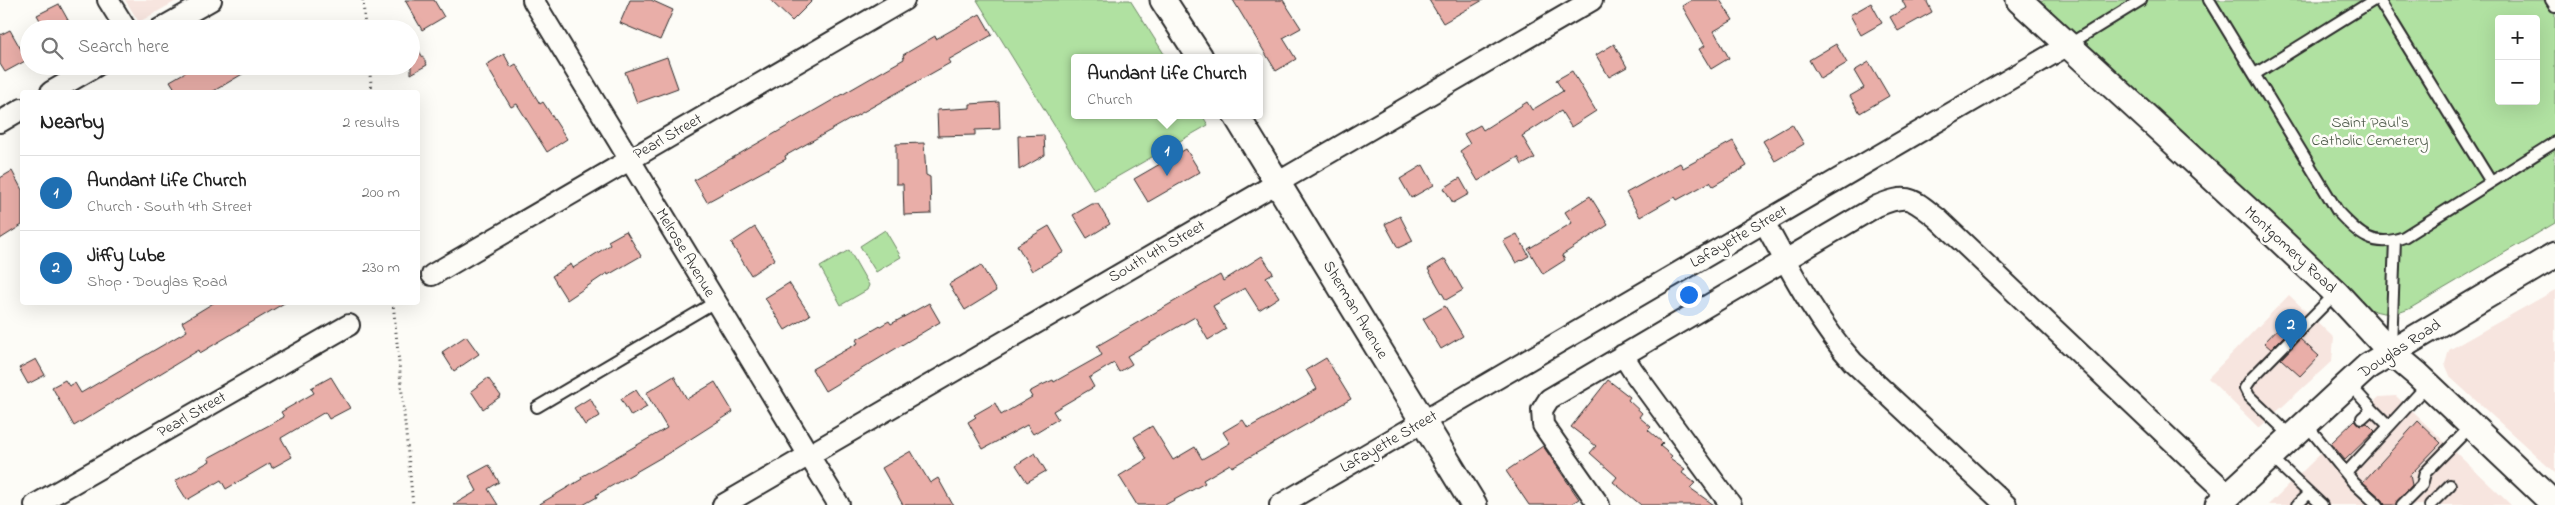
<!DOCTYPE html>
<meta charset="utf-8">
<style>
body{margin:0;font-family:"Indie Flower",sans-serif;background:#f2f2f2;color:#222}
.controls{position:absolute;right:15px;top:15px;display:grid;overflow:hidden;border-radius:5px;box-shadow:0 5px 20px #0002}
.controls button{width:45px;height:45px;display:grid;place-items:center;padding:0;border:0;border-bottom:1px solid #e0e0e0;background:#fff;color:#222;font:25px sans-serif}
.you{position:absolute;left:1688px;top:294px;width:18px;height:18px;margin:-12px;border:4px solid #fff;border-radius:50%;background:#1a73e8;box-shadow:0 0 0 8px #1a73e833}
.badge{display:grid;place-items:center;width:32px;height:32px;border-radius:50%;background:#1f6fb2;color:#fff;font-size:16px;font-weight:700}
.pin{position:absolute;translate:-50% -41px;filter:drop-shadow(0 1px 2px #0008)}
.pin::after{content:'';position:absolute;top:26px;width:18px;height:15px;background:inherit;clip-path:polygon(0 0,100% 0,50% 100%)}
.popup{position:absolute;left:1071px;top:54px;width:192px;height:65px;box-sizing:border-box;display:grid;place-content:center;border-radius:5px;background:#fff;filter:drop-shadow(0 1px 4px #0005);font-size:16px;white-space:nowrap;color:#767676}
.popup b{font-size:19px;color:#222}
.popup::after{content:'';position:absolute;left:50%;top:100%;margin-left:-10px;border:10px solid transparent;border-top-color:#fff}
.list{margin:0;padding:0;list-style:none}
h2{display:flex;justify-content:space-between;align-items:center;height:65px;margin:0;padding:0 20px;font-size:21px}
h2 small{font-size:16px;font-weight:400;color:#767676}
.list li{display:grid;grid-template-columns:32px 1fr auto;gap:15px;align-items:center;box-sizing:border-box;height:75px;padding:0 20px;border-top:1px solid #e0e0e0}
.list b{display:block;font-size:19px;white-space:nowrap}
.list p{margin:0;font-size:16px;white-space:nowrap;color:#767676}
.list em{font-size:16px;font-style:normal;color:#767676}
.icon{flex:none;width:28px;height:28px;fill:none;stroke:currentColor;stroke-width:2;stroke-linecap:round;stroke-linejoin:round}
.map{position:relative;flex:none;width:2555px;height:505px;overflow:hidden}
.search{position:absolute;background:#fff;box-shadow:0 5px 20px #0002;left:20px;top:20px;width:400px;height:55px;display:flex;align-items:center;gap:12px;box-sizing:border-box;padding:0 18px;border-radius:28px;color:#767676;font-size:19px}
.panel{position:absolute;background:#fff;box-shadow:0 5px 20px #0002;left:20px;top:90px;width:400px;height:215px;border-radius:5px}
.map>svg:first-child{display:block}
.built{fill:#f7e5df}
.green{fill:#b0e1a1;stroke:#6e8666;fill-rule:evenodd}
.building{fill:#e9aea8;stroke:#2b2b2b}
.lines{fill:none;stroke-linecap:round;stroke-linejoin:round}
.service-casing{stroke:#2b2b2b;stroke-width:14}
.minor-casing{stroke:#2b2b2b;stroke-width:24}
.tertiary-casing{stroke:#2b2b2b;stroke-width:29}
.path{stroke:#2b2b2b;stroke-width:3;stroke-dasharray:1 4;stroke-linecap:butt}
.service{stroke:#fdfcf7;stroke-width:10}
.minor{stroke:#fdfcf7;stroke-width:20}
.tertiary{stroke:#fdfcf7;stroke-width:25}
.labels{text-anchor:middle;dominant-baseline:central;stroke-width:5;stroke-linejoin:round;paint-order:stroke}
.park-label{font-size:16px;fill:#4c5848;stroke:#fdfcf7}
.street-label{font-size:16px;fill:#2b2b2b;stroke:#fdfcf7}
</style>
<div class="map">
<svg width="2555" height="505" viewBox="0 0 2555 505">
<rect width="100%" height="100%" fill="#fdfcf7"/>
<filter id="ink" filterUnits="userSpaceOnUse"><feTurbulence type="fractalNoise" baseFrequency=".02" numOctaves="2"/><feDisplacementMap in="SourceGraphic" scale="10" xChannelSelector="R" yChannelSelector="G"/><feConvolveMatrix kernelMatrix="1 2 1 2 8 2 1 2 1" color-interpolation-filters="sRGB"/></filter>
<g filter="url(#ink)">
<path class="built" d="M125 0H178L139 22Z
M2555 290V473L2451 378 2445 364 2449 350Z
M2289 295 2334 338 2332 361 2259 428 2208 378Z
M2396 396 2511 505H2268L2379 397Z"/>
<path class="green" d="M977 0H1130L1166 57H1074V115H1202L1208 125 1094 190Z
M2034 0H2555V223L2409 309C2393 316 2382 314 2366 308ZM2499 19H2536V101H2499Z
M885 230 901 257 876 272 860 246Z
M849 250 869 285 867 290 841 305 820 267Z"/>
<path class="building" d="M405 0H434L444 17 422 30Z
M630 0H651L673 10 660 40 620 23Z
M770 0H813L792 21Z
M1233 0H1283L1301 28 1283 38 1296 59 1276 71Z
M1429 0H1483L1443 23Z
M1692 0H1720L1733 20 1714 31 1729 58 1711 69 1699 49 1705 46 1682 6Z
M1902 0H1926L1932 12 1898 31 1890 17 1906 8Z
M1871 3 1882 23 1861 35 1850 15Z
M59 4 73 29H45L37 15Z
M980 14 992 35 948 60 950 63 785 156 786 159 707 202 694 180 904 59 903 55 935 36 936 39Z
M10 30 27 60 5 72 0 64V35Z
M411 36 427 65 411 74Z
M1614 44 1627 67 1609 77 1596 55Z
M1836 44 1847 63 1820 79 1809 60Z
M504 54 511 67 516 64 540 104 543 102 567 139 547 152 517 104 511 107 486 65Z
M667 57 678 88 637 103 625 72Z
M1869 62 1889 96 1860 113 1850 96 1864 88 1854 71Z
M196 66H256L212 92H177L170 81Z
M1572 71 1596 111 1571 127 1561 111 1522 136 1535 158 1522 165 1518 157 1478 181 1460 151 1470 144 1464 134 1480 125 1483 130 1527 102 1532 110 1563 91 1556 80Z
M999 102 1000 129 975 130V135L938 136 937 110 970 108V104Z
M1792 124 1804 144 1775 161 1763 141Z
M1044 135 1045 155 1019 170 1018 136Z
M1733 141 1747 166 1713 186 1710 182 1677 200 1675 197 1640 217 1626 193 1680 163 1683 168Z
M924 143 926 175 930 177 931 214 904 215 903 184H896V144Z
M1186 149 1200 172 1148 202 1134 179Z
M1423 165 1434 185 1411 198 1400 179Z
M12 171 22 190V225L0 239V178Z
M1460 178 1469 194 1453 203 1444 188Z
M1590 196 1608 225 1562 255 1565 260 1543 274 1528 249 1572 223 1565 212Z
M1092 204H1098L1110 224 1087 238 1073 215Z
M1400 216 1413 241 1398 248 1385 224Z
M1049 226 1064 252 1032 271 1017 245Z
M755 227 775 259 751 275 731 243Z
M626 231 641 256 608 275 607 273 567 300 552 276 571 264 573 268 610 245 608 241Z
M1517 234 1529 256 1516 263 1503 241Z
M1262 256 1273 273 1266 277 1279 297 1259 310 1245 288 1213 306 1226 329 1208 340 1195 317 1127 356 1132 364 1119 372 1114 363 1089 378 1094 387 1053 411 1058 419 1033 434 1027 425 983 449 968 422 976 417 974 415 995 403 1001 415 1032 397 1029 392 1042 385 1053 380 1054 382 1102 355 1097 346 1220 275 1223 281Z
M1445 259 1463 290 1446 300 1428 269Z
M981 265 996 291 965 310 949 284Z
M789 283 810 315 785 330 765 298Z
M215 302H286L200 353 199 350 74 426 52 387 65 380 69 386 75 383 81 393 187 331 182 322Z
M929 303 940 322 825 391 812 369 858 343 856 340 889 321 891 324Z
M1445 306 1463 336 1441 349 1423 319Z
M2283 323 2290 330 2271 349 2264 343Z
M466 336 479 354 454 371 442 352Z
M2300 339 2319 356 2300 376 2281 359Z
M1326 358 1351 399 1232 467 1230 464 1203 480 1205 483 1165 505H1137L1119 476 1147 459 1134 437 1152 426 1173 460 1195 447 1202 459 1230 443 1223 432 1243 420 1248 428 1317 389 1306 370Z
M36 359 45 375 28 384 19 368Z
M674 376 687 399 715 382 733 412 667 454 596 495 597 497 583 505H538L582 479 581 477 667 428 646 393Z
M331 377 350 408 329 419 325 412 281 438 292 457 272 468 270 463 226 489 221 480 187 500 175 481 210 461 208 458 284 417 281 412 314 393 311 388Z
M488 378 501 396 483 409 471 391Z
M1608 380 1630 397 1628 400 1642 413 1639 417 1651 427 1648 430 1663 443 1660 446 1672 456 1670 458 1685 469 1682 473 1695 483 1690 488 1714 505H1641L1613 482 1617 477 1590 453 1596 446 1571 427Z
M636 390 647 407 631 416 621 399Z
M590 398 600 416 585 425 574 408Z
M2355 420 2360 425 2367 423 2375 431 2345 460 2331 443Z
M2418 421 2441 443 2410 475 2412 485 2395 505H2385L2383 500 2363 482Z
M1543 446 1579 499 1569 505H1529L1506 471Z
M911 451 930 483 938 478 953 505H903L882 468Z
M1035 453 1046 471 1027 482 1016 465Z
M489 465 499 482 488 489 498 505H453L477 491 469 476Z"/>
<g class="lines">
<defs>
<path id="service" d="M2209 0 2338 212C2359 234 2373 249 2404 237L2555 142
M2379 0 2491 182
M2551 0 2555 6
M2068 45 2141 0
M2255 74 2374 0
M2391 347 2395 240
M2349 384 2372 409
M537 407 715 302
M2362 418 2372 409 2389 426
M2306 424 2354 483 2378 505
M2292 437 2249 396 2245 388 2252 378 2336 293
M2271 457 2322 505
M2346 473 2428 384
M2297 505 2309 493
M2402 505 2422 485 2425 473 2471 426
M2430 505 2450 485"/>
<path id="minor" d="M108 0 126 29
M533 0 839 505
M160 29 211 0
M51 92 96 66
M0 122 22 109
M1764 222C1791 271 1816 320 1853 362L2006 505
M432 275 904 0
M1623 355 1633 371 1731 505
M35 505 349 325
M723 505 1592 0
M1280 505 2068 45
M1599 505 1543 425 1542 410 1549 399 1877 206C1909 193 1911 198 1937 218L2229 495"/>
<path id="tertiary" d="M1163 0 1200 57
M2019 0 2263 224 2336 293 2391 352 2417 374 2555 505
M1236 115 1474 505
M2218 505 2368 366 2555 255"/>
</defs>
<use href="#service" class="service-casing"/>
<use href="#minor" class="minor-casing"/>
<use href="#tertiary" class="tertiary-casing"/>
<path class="path" d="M363 0 365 29
M369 66 372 92
M393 302 413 505"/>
<use href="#service" class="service"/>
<use href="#minor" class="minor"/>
<use href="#tertiary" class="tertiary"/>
</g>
</g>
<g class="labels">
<g class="park-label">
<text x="2370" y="123">Saint Paul's<tspan x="2370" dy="18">Catholic Cemetery</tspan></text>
</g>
<g class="street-label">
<text transform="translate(668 137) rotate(-30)">Pearl Street</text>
<text transform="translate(1739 237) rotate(-30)">Lafayette Street</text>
<text transform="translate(2290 250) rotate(43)">Montgomery Road</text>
<text transform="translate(1157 252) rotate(-30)">South 4th Street</text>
<text transform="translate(685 253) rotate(59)">Melrose Avenue</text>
<text transform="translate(1355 310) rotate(59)">Sherman Avenue</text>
<text transform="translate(2400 349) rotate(-33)">Douglas Road</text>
<text transform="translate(192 415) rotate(-30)">Pearl Street</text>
<text transform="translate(1389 442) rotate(-30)">Lafayette Street</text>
</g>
</g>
</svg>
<div class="controls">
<button>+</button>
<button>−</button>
</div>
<div class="you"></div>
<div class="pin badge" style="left:1167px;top:176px">1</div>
<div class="popup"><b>Aundant Life Church</b>Church</div>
<div class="pin badge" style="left:2291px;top:350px">2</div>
<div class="search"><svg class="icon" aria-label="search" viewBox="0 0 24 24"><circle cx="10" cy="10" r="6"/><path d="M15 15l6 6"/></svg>Search here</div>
<section class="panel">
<h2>Nearby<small>2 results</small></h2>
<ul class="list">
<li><span class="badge">1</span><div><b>Aundant Life Church</b><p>Church · South 4th Street</p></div><em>200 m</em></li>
<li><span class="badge">2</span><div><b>Jiffy Lube</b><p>Shop · Douglas Road</p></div><em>230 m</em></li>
</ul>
</section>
</div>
